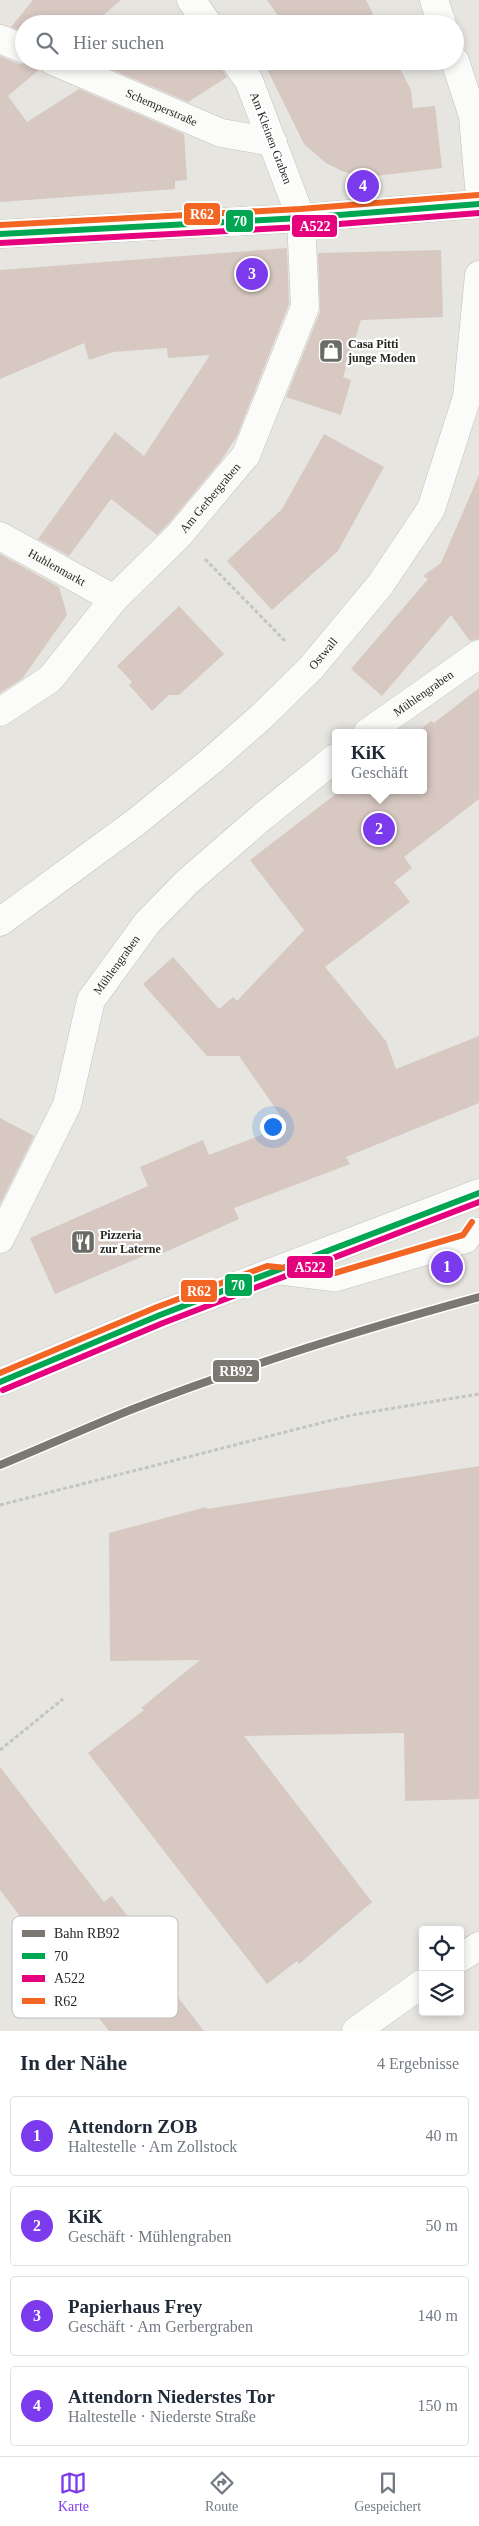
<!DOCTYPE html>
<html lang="de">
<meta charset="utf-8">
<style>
body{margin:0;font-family:"Times New Roman",serif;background:#f2f2f3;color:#1f2937}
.controls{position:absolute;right:15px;bottom:15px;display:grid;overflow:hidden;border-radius:5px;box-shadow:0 2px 8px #0003}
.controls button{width:45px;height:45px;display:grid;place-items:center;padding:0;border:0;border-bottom:1px solid #e0e1e3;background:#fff;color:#1f2937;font:25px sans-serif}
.you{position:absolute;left:272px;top:1126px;width:18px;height:18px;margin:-12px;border:4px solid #fff;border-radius:50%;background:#1a73e8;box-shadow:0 0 0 8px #1a73e833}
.badge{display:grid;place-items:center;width:32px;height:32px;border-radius:50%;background:#7c3aed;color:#fff;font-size:16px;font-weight:700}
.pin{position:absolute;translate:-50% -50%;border:2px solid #fff;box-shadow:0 1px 5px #0006}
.popup{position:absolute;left:332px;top:729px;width:95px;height:65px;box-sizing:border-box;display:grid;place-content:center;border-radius:5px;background:#fff;filter:drop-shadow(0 1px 4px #0005);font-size:16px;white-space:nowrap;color:#747a83}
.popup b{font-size:19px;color:#1f2937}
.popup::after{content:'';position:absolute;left:50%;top:100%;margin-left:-10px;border:10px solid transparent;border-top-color:#fff}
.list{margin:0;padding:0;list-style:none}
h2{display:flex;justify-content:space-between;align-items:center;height:65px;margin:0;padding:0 20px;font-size:21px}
h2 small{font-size:16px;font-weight:400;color:#747a83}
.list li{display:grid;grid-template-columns:32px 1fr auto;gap:15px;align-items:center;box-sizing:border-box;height:80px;margin:0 10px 10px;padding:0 10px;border:1px solid #e0e1e3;border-radius:5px}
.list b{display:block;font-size:19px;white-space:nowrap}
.list p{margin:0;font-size:16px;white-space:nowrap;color:#747a83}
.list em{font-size:16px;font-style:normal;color:#747a83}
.icon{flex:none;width:28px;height:28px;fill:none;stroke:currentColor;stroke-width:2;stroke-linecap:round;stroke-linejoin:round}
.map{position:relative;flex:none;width:479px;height:2031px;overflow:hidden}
.search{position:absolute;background:#fff;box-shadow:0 2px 8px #0003;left:15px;right:15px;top:15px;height:55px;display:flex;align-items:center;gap:12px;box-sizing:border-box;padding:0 18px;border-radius:28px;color:#747a83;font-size:19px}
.sheet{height:425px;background:#fff}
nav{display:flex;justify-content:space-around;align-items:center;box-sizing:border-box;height:70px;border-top:1px solid #e0e1e3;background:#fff;font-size:14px;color:#747a83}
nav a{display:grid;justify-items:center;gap:2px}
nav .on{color:#7c3aed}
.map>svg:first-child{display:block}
.building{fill:#d7c8c2}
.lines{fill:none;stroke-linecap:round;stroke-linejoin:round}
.service-casing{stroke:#c1c1bd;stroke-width:20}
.minor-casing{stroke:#c1c1bd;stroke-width:29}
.tertiary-casing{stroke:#c1c1bd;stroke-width:29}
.secondary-casing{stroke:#c1c1bd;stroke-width:29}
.path{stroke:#c4c4c2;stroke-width:3;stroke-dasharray:4 2.5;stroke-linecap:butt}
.service{stroke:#fbfbfa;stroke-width:19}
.minor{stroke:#fbfbfa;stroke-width:28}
.tertiary{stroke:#fbfbfa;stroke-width:28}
.secondary{stroke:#fbfbfa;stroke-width:28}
.bus-1-casing{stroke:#fff;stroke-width:10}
.bus-2-casing{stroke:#fff;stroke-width:10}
.bus-3-casing{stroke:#fff;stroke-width:10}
.bus-1{stroke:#00a651;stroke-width:6}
.bus-2{stroke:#e5007d;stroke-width:6}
.bus-3{stroke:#f26522;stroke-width:6}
.rail-1-casing{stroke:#fff;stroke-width:11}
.rail-1{stroke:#7b7872;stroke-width:8}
.labels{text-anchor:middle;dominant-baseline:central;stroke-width:4.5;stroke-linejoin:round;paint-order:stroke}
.street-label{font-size:12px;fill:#282724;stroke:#fff}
.poi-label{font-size:12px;font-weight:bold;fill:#282724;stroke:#fff;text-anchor:start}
.key{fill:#fff;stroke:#bebebd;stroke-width:1}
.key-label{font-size:14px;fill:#282724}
.line-badge{stroke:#fff;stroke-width:2}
.badge-label{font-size:14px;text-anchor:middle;font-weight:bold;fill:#fff}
</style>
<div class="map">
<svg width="479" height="2031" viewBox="0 0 479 2031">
<rect width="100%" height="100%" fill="#e6e5e0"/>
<path class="building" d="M33 0H121L93 24H24V32L11 27Z
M267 0H366L378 24H284Z
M0 56 18 64H26L38 61 40 69 8 96 27 122 79 89 184 134 187 180 175 181V189L0 202Z
M123 61H217L227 77 188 102 111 69Z
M267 61H396L411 90 413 108 435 106 442 168 367 177 344 172 326 163 304 144 264 63Z
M287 248 289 304 237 436 220 462 168 524 157 535 111 499 69 556 38 539 115 432 144 456 210 355 168 358 167 348 113 352 89 360 84 343 0 379V270Z
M441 250 443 317 361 320 343 377 351 380 341 415 286 397 320 312 318 253Z
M324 434 384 467 338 551 272 610 227 561 282 509Z
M479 475V639L470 641 451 615 382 696 351 669 428 579 423 576 441 563Z
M0 554 59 587 67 615 22 679 0 693Z
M179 606 224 654 179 695H169L152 711 129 685 132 682 117 666Z
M479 688V799L404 857 412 868 394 882 410 902 325 967 386 1041 396 1069 479 1036V1103L346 1157 350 1164 234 1208 239 1219 181 1245 161 1254 159 1249 55 1294 30 1238 148 1186 140 1167 203 1140 209 1155 287 1125 239 1056H207L143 984 173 957 219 1009 233 997 237 1001 304 930 250 860 341 790H423V733H416L431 721 434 723Z
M0 1118 34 1136 0 1204Z
M479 1466V1799L405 1801 404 1733 244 1736 372 1902 299 1964 297 1961 267 1984 88 1753 144 1710 141 1708 200 1660 110 1661 109 1533 206 1507 207 1509Z
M0 1767 104 1902 112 1896 136 1927 129 1934 204 2031H109L90 2007 82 2013 59 1983 67 1977 0 1890Z"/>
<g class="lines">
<defs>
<path id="service" d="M272 1274 336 1282 468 1243 479 1227"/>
<g id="minor">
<path d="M191 0 208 24"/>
<path d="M434 0 442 24"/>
<path d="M0 39 24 49"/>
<path id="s1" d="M53 61 221 133 273 142"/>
<path d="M455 61 473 116 479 186"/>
<path d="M0 234 301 218 479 204"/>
<path id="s2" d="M0 536 114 599"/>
<path id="s3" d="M0 712 50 679 114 599 179 535 246 455 305 307 301 218 249 81 235 61"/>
<path id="s4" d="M367 733 479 654"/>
<path id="s5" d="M0 922 136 822 211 761 261 717 311 668 380 585 431 509 467 397 479 275"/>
<path id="s6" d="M0 1239 67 1105 91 1000 147 923 187 882 262 817 335 758"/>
</g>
<path id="tertiary" d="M0 1382 160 1315 479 1193"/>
<path id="secondary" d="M460 1958 479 1946
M356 2031 423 1983"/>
</defs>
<use href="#service" class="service-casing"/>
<use href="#minor" class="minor-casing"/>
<use href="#tertiary" class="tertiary-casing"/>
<use href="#secondary" class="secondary-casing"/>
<path class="path" d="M205 559 286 642
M0 1505 352 1415 479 1394
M0 1750 63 1699"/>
<use href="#service" class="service"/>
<use href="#minor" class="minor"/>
<use href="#tertiary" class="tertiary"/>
<use href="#secondary" class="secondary"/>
<defs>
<path id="bus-1" d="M0 234 301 218 479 204
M0 1382 160 1315 479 1193"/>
<path id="bus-2" d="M0 243 301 227 479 213
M3 1390 163 1323 479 1202"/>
<path id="bus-3" d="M0 225 300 209 478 195
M0 1373 157 1307 267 1266 335 1273 463 1235 472 1222"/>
</defs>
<use href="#bus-1" class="bus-1-casing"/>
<use href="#bus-2" class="bus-2-casing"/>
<use href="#bus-3" class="bus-3-casing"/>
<use href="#bus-1" class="bus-1"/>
<use href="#bus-2" class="bus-2"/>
<use href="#bus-3" class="bus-3"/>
<defs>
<path id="rail-1" d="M0 1465C44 1447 88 1427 133 1409 246 1365 362 1329 479 1297"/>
</defs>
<use href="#rail-1" class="rail-1-casing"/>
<use href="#rail-1" class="rail-1"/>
</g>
<defs>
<symbol id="shop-square" viewBox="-11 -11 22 22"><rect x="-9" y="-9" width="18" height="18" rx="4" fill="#6a6a66" stroke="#fff"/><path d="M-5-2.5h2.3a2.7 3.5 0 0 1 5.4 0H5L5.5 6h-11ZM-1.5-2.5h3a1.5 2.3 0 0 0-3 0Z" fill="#fff"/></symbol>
<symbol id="restaurant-square" viewBox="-11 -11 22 22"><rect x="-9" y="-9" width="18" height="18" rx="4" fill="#6a6a66" stroke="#fff"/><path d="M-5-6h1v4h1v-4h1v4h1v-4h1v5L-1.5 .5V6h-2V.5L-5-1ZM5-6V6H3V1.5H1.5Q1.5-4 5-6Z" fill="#fff"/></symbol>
</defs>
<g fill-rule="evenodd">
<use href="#shop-square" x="317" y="337" width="28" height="28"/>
<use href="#restaurant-square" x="69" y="1228" width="28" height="28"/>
</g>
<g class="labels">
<g class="street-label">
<text stroke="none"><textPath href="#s1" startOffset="118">Schemperstraße</textPath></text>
<text transform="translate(271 138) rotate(69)">Am Kleinen Graben</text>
<text stroke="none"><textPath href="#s3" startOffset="302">Am Gerbergraben</textPath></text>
<text stroke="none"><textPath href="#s2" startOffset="65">Huhlenmarkt</textPath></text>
<text stroke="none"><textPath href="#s5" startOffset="421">Ostwall</textPath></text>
<text stroke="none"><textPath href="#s4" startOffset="69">Mühlengraben</textPath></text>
<text stroke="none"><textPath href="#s6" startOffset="301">Mühlengraben</textPath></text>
</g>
<g class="poi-label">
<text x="348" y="344">Casa Pitti<tspan x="348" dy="14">junge Moden</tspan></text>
<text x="100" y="1235">Pizzeria<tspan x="100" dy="14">zur Laterne</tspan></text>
</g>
</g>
<rect x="12" y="1916" width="166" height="102" rx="8" class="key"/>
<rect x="22" y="1930" width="23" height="7" fill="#7b7872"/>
<rect x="22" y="1953" width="23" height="6" fill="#00a651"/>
<rect x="22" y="1975" width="23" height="7" fill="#e5007d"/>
<rect x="22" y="1998" width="23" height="6" fill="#f26522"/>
<g class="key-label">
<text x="54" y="1938">Bahn RB92</text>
<text x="54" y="1961">70</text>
<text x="54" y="1983">A522</text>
<text x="54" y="2006">R62</text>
</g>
<g class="line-badge">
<rect x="183" y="202" width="38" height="24" rx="5" fill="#f26522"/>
<rect x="225" y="209" width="29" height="24" rx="5" fill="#00a651"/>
<rect x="291" y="214" width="47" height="24" rx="5" fill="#e5007d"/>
<rect x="286" y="1255" width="48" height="24" rx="5" fill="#e5007d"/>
<rect x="224" y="1273" width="29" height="24" rx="5" fill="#00a651"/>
<rect x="180" y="1279" width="38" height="24" rx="5" fill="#f26522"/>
<rect x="212" y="1359" width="48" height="24" rx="5" fill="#7b7872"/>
</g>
<g class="badge-label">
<text x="202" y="219">R62</text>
<text x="240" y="226">70</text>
<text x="315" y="231">A522</text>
<text x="310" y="1272">A522</text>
<text x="238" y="1290">70</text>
<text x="199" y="1296">R62</text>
<text x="236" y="1376">RB92</text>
</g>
</svg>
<div class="controls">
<button><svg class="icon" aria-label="locate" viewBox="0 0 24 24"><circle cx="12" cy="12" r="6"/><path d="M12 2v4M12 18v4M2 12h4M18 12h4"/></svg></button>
<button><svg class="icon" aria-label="layers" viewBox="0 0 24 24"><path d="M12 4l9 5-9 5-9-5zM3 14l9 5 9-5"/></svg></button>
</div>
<div class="you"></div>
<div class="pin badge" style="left:447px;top:1267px">1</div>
<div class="pin badge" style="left:379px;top:829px">2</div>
<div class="popup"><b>KiK</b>Geschäft</div>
<div class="pin badge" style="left:252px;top:274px">3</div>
<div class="pin badge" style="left:363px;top:186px">4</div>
<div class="search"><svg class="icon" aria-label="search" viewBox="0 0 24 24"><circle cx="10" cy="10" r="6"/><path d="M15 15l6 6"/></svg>Hier suchen</div>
</div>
<section class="sheet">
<h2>In der Nähe<small>4 Ergebnisse</small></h2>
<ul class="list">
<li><span class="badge">1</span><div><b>Attendorn ZOB</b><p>Haltestelle · Am Zollstock</p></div><em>40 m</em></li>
<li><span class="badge">2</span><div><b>KiK</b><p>Geschäft · Mühlengraben</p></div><em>50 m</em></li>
<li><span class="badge">3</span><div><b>Papierhaus Frey</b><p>Geschäft · Am Gerbergraben</p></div><em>140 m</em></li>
<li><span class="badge">4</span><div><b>Attendorn Niederstes Tor</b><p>Haltestelle · Niederste Straße</p></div><em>150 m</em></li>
</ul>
</section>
<nav>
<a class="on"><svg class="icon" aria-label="map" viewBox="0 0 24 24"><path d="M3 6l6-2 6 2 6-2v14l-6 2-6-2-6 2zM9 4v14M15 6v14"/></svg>Karte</a>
<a><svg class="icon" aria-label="directions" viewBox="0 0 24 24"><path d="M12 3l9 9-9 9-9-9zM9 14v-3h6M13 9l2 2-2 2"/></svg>Route</a>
<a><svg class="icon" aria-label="saved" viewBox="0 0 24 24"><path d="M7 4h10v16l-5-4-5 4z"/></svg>Gespeichert</a>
</nav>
